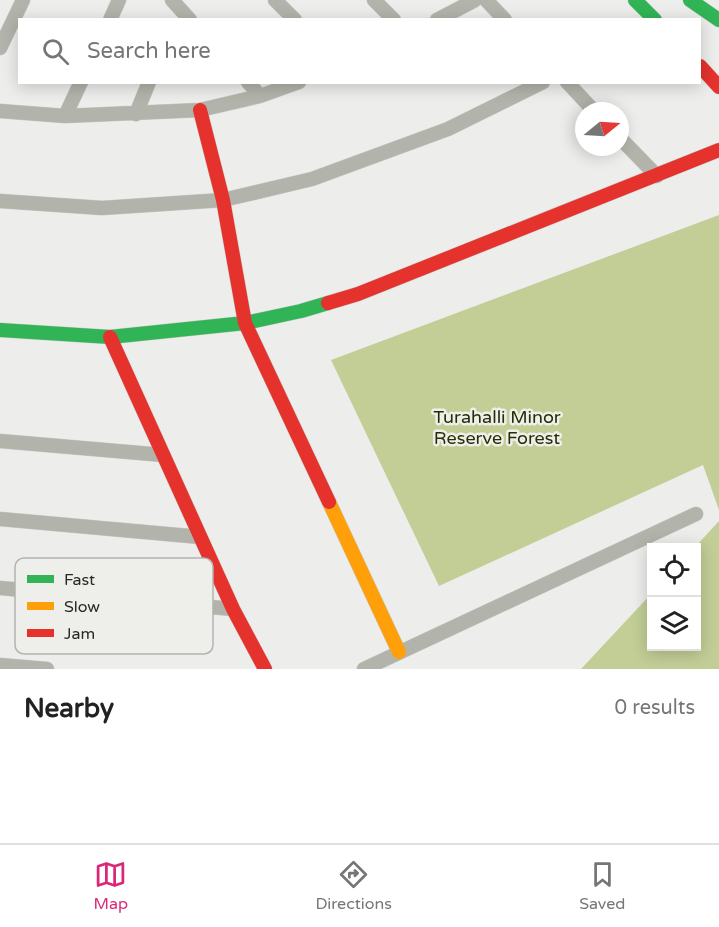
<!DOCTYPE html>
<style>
body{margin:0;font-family:"Varela Round",sans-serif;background:#f6f6f6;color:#222}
.controls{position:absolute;right:18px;bottom:18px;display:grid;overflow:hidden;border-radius:0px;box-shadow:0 3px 15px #0003}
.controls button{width:54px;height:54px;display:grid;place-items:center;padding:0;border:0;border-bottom:2px solid #e0e0e0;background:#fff;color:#222;font:30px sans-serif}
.compass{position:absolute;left:575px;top:102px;width:54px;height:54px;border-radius:50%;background:#fff;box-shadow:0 3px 15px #0003;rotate:72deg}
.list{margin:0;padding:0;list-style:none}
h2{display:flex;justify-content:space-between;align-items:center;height:78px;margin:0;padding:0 24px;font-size:26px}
h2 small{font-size:20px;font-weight:400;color:#767676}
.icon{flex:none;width:33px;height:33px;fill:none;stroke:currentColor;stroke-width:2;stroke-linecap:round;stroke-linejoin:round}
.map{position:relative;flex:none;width:719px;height:669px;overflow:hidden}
.search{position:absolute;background:#fff;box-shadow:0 3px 15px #0003;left:18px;right:18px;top:18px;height:66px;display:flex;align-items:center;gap:15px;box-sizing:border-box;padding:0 21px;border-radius:0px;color:#767676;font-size:22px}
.sheet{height:174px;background:#fff}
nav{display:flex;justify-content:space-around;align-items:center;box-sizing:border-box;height:84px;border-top:2px solid #e0e0e0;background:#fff;font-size:16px;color:#767676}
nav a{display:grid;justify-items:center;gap:3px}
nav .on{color:#db2777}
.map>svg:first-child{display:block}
.forest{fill:#c2ce96}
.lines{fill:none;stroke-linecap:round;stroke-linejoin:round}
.street-casing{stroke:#cacac9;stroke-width:15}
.fast-casing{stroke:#cacac9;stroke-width:15}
.slow-casing{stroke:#cacac9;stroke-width:15}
.jam-casing{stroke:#cacac9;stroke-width:15}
.street{stroke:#b2b4ab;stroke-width:14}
.fast{stroke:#30b455;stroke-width:14}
.slow{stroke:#ff9f0a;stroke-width:14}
.jam{stroke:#e5322d;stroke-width:14}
.labels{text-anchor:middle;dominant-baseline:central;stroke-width:5;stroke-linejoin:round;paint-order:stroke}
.park-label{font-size:18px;fill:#262e03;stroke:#eeefeb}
.key{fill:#eeefeb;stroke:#b3b3b0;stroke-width:1.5}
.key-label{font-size:16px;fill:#282827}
</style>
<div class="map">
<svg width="719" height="669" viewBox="0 0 719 669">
<rect width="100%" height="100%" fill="#edeeec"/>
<path class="forest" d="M719 215V510L703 465 439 586 331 360Z
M719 521V669H581L651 594 652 646H696V548L695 547Z"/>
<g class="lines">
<defs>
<path id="street" d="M172 0 190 20
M275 0 295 20
M374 0 394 20
M486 0 505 20
M110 20 119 0
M437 20 475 0
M0 48 23 0
M248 82 260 96
M567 82 594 111
M0 111 65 116 200 110 260 96 299 82
M136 114 149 82
M65 116 81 82
M620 138 657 176
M0 201 102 208 223 200 312 179 448 129 543 82
M0 441 163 455
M0 519 200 537
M0 588 233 609
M0 665 47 669
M364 669 696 514"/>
<path id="fast" d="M635 0 655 20
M690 0 719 20
M0 330 110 337 245 323 301 311 328 303"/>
<path id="slow" d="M329 502 399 652"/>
<path id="jam" d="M700 66 719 87
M200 110 223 200 245 323 329 502
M328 303 358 294 719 150
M110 337 233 609 265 669"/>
</defs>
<use href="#street" class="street-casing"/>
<use href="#fast" class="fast-casing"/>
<use href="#slow" class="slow-casing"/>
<use href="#jam" class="jam-casing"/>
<use href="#street" class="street"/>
<use href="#fast" class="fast"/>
<use href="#slow" class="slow"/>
<use href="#jam" class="jam"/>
</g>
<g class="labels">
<g class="park-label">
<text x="497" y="417">Turahalli Minor<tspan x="497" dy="21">Reserve Forest</tspan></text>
</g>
</g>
<rect x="15" y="558" width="198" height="96" rx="9" class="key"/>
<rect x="27" y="575" width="27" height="8" fill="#30b455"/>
<rect x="27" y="602" width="27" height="8" fill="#ff9f0a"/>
<rect x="27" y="629" width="27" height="8" fill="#e5322d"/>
<g class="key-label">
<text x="64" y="585">Fast</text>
<text x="64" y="612">Slow</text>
<text x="64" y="639">Jam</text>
</g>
</svg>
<div class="controls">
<button><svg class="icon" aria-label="locate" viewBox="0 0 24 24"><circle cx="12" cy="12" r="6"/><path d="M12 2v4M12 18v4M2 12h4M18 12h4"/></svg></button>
<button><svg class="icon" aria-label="layers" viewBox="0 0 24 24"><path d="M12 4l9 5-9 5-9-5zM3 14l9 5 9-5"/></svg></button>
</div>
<svg class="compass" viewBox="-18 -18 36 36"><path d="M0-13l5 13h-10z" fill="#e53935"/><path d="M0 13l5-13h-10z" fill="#767676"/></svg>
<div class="search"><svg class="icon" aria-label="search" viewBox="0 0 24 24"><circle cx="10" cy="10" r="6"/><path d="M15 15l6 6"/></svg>Search here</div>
</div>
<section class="sheet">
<h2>Nearby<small>0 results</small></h2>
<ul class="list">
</ul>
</section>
<nav>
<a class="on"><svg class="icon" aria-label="map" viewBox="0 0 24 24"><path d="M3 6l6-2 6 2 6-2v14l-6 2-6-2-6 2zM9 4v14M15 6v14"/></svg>Map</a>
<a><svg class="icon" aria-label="directions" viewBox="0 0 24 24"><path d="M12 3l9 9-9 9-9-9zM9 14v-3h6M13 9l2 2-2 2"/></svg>Directions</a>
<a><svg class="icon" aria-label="saved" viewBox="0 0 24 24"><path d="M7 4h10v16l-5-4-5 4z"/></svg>Saved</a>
</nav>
